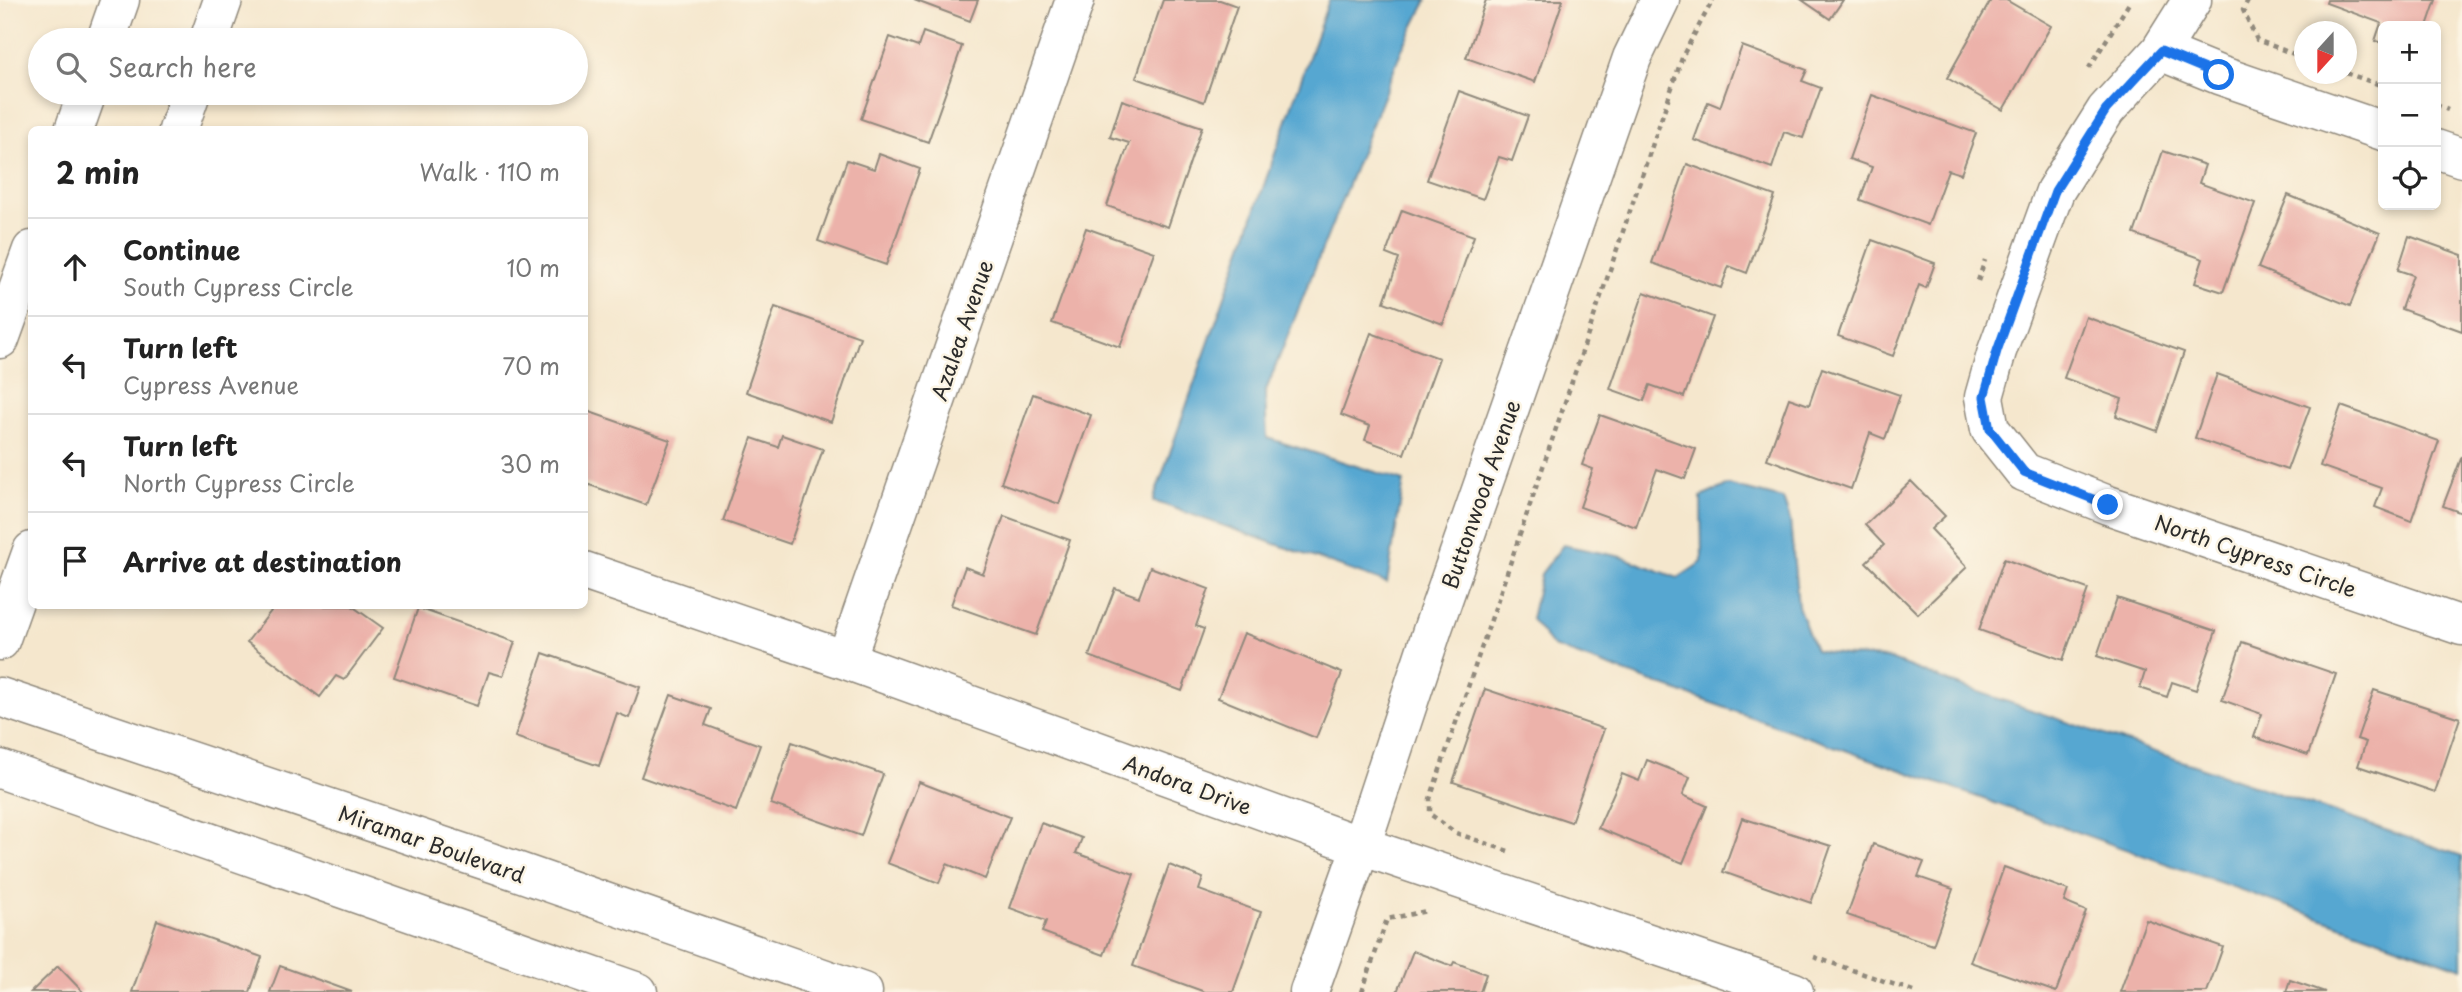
<!DOCTYPE html>
<meta charset="utf-8">
<style>
body{margin:0;font-family:"Playpen Sans",sans-serif;background:#f6f6f6;color:#222}
.controls{position:absolute;right:21px;top:21px;display:grid;overflow:hidden;border-radius:10px;box-shadow:0 4px 10px #0003}
.controls button{width:63px;height:63px;display:grid;place-items:center;padding:0;border:0;border-bottom:2px solid #e0e0e0;background:#fff;color:#222;font:35px sans-serif}
.compass{position:absolute;left:2294px;top:21px;width:63px;height:63px;border-radius:50%;background:#fff;box-shadow:0 4px 10px #0003;rotate:201deg}
.stop{position:absolute;width:21px;height:21px;margin:-16px;border:5px solid #1a73e8;border-radius:50%;background:#fff}
.stop.end{background:#1a73e8;border-color:#fff;box-shadow:0 2px 7px #0008}
.list{margin:0;padding:0;list-style:none}
h2{display:flex;justify-content:space-between;align-items:center;height:91px;margin:0;padding:0 28px;font-size:30px}
h2 small{font-size:23px;font-weight:400;color:#767676}
.list li{display:grid;grid-template-columns:46px 1fr auto;gap:21px;align-items:center;box-sizing:border-box;height:98px;padding:0 28px;border-top:2px solid #e0e0e0}
.list b{display:block;font-size:26px;white-space:nowrap}
.list p{margin:0;font-size:23px;white-space:nowrap;color:#767676}
.list em{font-size:23px;font-style:normal;color:#767676}
.icon{flex:none;width:38px;height:38px;fill:none;stroke:currentColor;stroke-width:2;stroke-linecap:round;stroke-linejoin:round}
.map{position:relative;flex:none;width:2462px;height:992px;overflow:hidden}
.search{position:absolute;background:#fff;box-shadow:0 4px 10px #0003;left:28px;top:28px;width:560px;height:77px;display:flex;align-items:center;gap:18px;box-sizing:border-box;padding:0 24px;border-radius:38px;color:#767676;font-size:26px}
.panel{position:absolute;background:#fff;box-shadow:0 4px 10px #0003;left:28px;top:126px;width:560px;height:483px;border-radius:10px}
.map>svg:first-child{display:block}
.water{fill:#57a7d1;stroke:#41697e;stroke-width:2}
.building{fill:#ecb2aa}
.lines{fill:none;stroke-linecap:round;stroke-linejoin:round}
.minor-casing{stroke:#90897c;stroke-width:41}
.tertiary-casing{stroke:#90897c;stroke-width:41}
.secondary-casing{stroke:#90897c;stroke-width:41}
.path{stroke:#90897c;stroke-width:4.5;stroke-dasharray:5 5;stroke-linecap:butt}
.minor{stroke:#fff;stroke-width:38}
.tertiary{stroke:#fff;stroke-width:38}
.secondary{stroke:#fff;stroke-width:38}
.route{stroke:#1a73e8;stroke-width:9}
.labels{text-anchor:middle;dominant-baseline:central;stroke-width:5;stroke-linejoin:round;paint-order:stroke}
.street-label{font-size:21px;fill:#2b2b2b;stroke:#fcf5e5}
</style>
<div class="map">
<svg width="2462" height="992" viewBox="0 0 2462 992">
<rect width="100%" height="100%" fill="#fcf5e5"/>
<filter id="ink" filterUnits="userSpaceOnUse"><feTurbulence type="fractalNoise" baseFrequency=".0143" numOctaves="2"/><feDisplacementMap in="SourceGraphic" scale="14" xChannelSelector="R" yChannelSelector="G"/><feConvolveMatrix kernelMatrix="1 2 1 2 8 2 1 2 1" color-interpolation-filters="sRGB"/></filter>
<filter id="wash" filterUnits="userSpaceOnUse"><feTurbulence type="fractalNoise" baseFrequency=".00686" numOctaves="4" result="noise"/><feDisplacementMap in="SourceGraphic" scale="28" xChannelSelector="R" yChannelSelector="G"/><feGaussianBlur stdDeviation="1.57" result="paint"/><feColorMatrix in="noise" values="0 0 0 0 0 0 0 0 0 0 0 0 0 0 0 0 0 1.4 0 .05"/><feComposite in="paint" operator="in"/></filter>
<g filter="url(#wash)">
<rect width="100%" height="100%" fill="#f5e7cd"/>
<path class="water" d="M1329 0H1427L1402 49 1265 393 1267 438 1404 481 1387 583 1153 501Z
M1728 485 1783 499 1790 520 1798 606 1815 650 1850 656 1887 658 1952 683 2462 856V968L1553 647 1531 619 1541 574 1563 545 1622 557 1678 578 1702 562 1701 497Z"/>
<g id="blocks">
<path class="building" d="M914 0H978L970 21Z
M1163 0H1220L1237 6 1204 102 1136 78Z
M1486 0H1563L1535 82 1466 58Z
M1802 0H1843L1830 19Z
M1991 0H2006L2051 26 2003 110 1947 78Z
M2327 0H2436L2427 26H2383V43L2375 41 2381 23 2326 3Z
M923 32 962 46 928 142 861 119 890 37 918 47Z
M1742 46 1807 70 1802 81 1821 88 1803 138 1784 132 1772 168 1694 140 1708 102 1720 107Z
M1459 91 1528 116 1512 161 1499 157 1483 199 1427 180Z
M1872 95 1976 133 1961 174 1948 170 1928 225 1860 200 1872 167 1849 159Z
M1122 100 1202 127 1168 227 1107 206 1129 143 1110 137Z
M2163 151 2205 165 2199 183 2255 203 2223 292 2195 283 2203 259 2134 234Z
M879 154 920 169 886 265 818 241 847 160 874 169Z
M1687 164 1775 196 1747 273 1729 266 1721 288 1652 263Z
M2288 195 2380 233 2350 306 2258 268Z
M1402 210 1474 236 1443 324 1384 302 1399 259 1386 254Z
M1086 228 1154 252 1120 347 1052 323Z
M2409 236 2462 255V331L2401 309 2413 275 2398 270Z
M1872 240 1935 263 1926 288 1919 285 1893 356 1838 336Z
M1644 292 1713 317 1684 397 1650 385 1644 401 1610 389Z
M775 307 860 337 831 422 746 392Z
M2086 317 2184 352 2157 431 2116 416 2122 399 2064 378Z
M1371 333 1439 358 1404 454 1365 440 1370 426 1341 415Z
M1822 368 1900 395 1885 439 1870 433 1851 489 1767 459 1789 398 1809 405Z
M2217 374 2310 407 2287 470 2195 438Z
M1033 394 1091 415 1059 504 1001 483Z
M2341 406 2439 441 2411 521 2375 507 2382 488 2320 466Z
M584 410 670 440 646 505 584 483Z
M1600 415 1696 449 1685 479 1657 469 1636 527 1580 507 1593 469 1582 465Z
M782 435 823 449 790 544 723 521 752 438 778 447Z
M2462 456V513L2443 506Z
M1911 481 1945 516 1931 529 1967 567 1918 614 1866 562 1884 545 1865 525Z
M1004 516 1070 540 1036 635 951 605 965 567 983 574Z
M2004 559 2088 589 2063 660 1979 630Z
M1150 567 1209 589 1196 626 1204 629 1182 691 1089 656 1115 588 1139 597Z
M2117 598 2216 631 2196 690 2172 682 2167 697 2140 688 2145 672 2097 656Z
M275 606H352L383 628 344 680 336 676 320 697 247 642Z
M418 608 515 642 503 676 489 672 477 706 394 677Z
M1244 633 1342 673 1316 738 1218 698Z
M2242 642 2336 674 2308 755 2254 737 2262 714 2222 700Z
M543 653 640 687 629 718 617 713 599 766 515 737Z
M1485 689 1604 729 1571 822 1453 782Z
M2374 690 2460 718 2435 792 2358 766 2366 742 2357 739Z
M671 695 711 709 705 725 760 745 736 811 641 777Z
M792 742 883 774 861 836 771 804Z
M1647 760 1690 777 1683 795 1707 806 1683 863 1598 828 1622 774 1639 781Z
M919 782 1010 817 985 879 947 864 939 883 887 863Z
M1742 818 1831 846 1811 903 1723 872Z
M1041 823 1082 838 1076 853 1134 874 1104 955 1042 932 1046 921 1010 908Z
M1873 844 1924 862 1918 877 1953 889 1933 945 1847 915Z
M1169 865 1203 878 1199 890 1261 912 1233 992H1205L1133 966Z
M2004 867 2068 890 2064 902 2086 911 2056 992 1970 962Z
M157 920 262 957 250 992H132Z
M2146 920 2223 947 2207 992H2120Z
M1413 951 1452 966 1454 962 1486 974 1480 992H1397Z
M58 966 83 992H31Z
M280 966 352 992H270Z
M2290 980 2325 992H2286Z"/>
</g>
</g>
<g filter="url(#ink)">
<use href="#blocks" fill-opacity="0" stroke="#90897c" stroke-width="2"/>
<g class="lines">
<defs>
<path id="minor" d="M2192 0 2160 51 2106 110 2055 191 1997 351 1984 397 1990 429 2024 472 2108 505 2462 626
M2160 51 2219 75 2383 131
M2436 149 2462 158
M584 571 846 660 1361 846 1794 992
M846 660 1075 0
M1309 992 1361 846 1433 628 1632 58 1660 0"/>
<path id="tertiary" d="M0 697 496 864 863 992
M0 769 638 992"/>
<path id="secondary" d="M106 40 120 0
M209 40 223 0
M74 130 87 93
M178 130 191 93
M0 339 32 250
M0 641 32 551"/>
</defs>
<use href="#minor" class="minor-casing"/>
<use href="#tertiary" class="tertiary-casing"/>
<use href="#secondary" class="secondary-casing"/>
<path class="path" d="M2248 0 2243 10 2257 40 2304 58
M2089 68 2131 0
M2346 73 2383 86
M2436 105 2448 110
M1978 281 1985 260
M1508 851 1456 833 1430 814V799L1683 55 1713 0
M1814 957 1916 992
M1362 992 1387 919 1427 911"/>
<use href="#minor" class="minor"/>
<use href="#tertiary" class="tertiary"/>
<use href="#secondary" class="secondary"/>
</g>
</g>
<g class="lines" filter="url(#ink)">
<path class="route" d="M2108 505 2024 472 1990 429 1984 397 1997 351 2055 191 2106 110 2161 51 2219 75"/>
</g>
<g class="labels">
<g class="street-label">
<text transform="translate(961 330) rotate(-71)">Azalea Avenue</text>
<text transform="translate(1480 494) rotate(-71)">Buttonwood Avenue</text>
<text transform="translate(2256 555) rotate(19)">North Cypress Circle</text>
<text transform="translate(1188 784) rotate(20)">Andora Drive</text>
<text transform="translate(432 843) rotate(19)">Miramar Boulevard</text>
</g>
</g>
</svg>
<div class="controls">
<button>+</button>
<button>−</button>
<button><svg class="icon" aria-label="locate" viewBox="0 0 24 24"><circle cx="12" cy="12" r="6"/><path d="M12 2v4M12 18v4M2 12h4M18 12h4"/></svg></button>
</div>
<svg class="compass" viewBox="-18 -18 36 36"><path d="M0-13l5 13h-10z" fill="#e53935"/><path d="M0 13l5-13h-10z" fill="#767676"/></svg>
<div class="stop" style="left:2219px;top:75px"></div>
<div class="stop end" style="left:2108px;top:505px"></div>
<div class="search"><svg class="icon" aria-label="search" viewBox="0 0 24 24"><circle cx="10" cy="10" r="6"/><path d="M15 15l6 6"/></svg>Search here</div>
<section class="panel">
<h2>2 min<small>Walk · 110 m</small></h2>
<ul class="list">
<li><svg class="icon" aria-label="ahead" viewBox="0 0 24 24"><path d="M12 20V5M6 11l6-6 6 6"/></svg><div><b>Continue</b><p>South Cypress Circle</p></div><em>10 m</em></li>
<li><svg class="icon" aria-label="left" viewBox="0 0 24 24"><path d="M17 20v-9H6M10 6l-5 5 5 5"/></svg><div><b>Turn left</b><p>Cypress Avenue</p></div><em>70 m</em></li>
<li><svg class="icon" aria-label="left" viewBox="0 0 24 24"><path d="M17 20v-9H6M10 6l-5 5 5 5"/></svg><div><b>Turn left</b><p>North Cypress Circle</p></div><em>30 m</em></li>
<li><svg class="icon" aria-label="arrive" viewBox="0 0 24 24"><path d="M6 21V4h12l-3 4 3 4H6"/></svg><div><b>Arrive at destination</b></div></li>
</ul>
</section>
</div>
